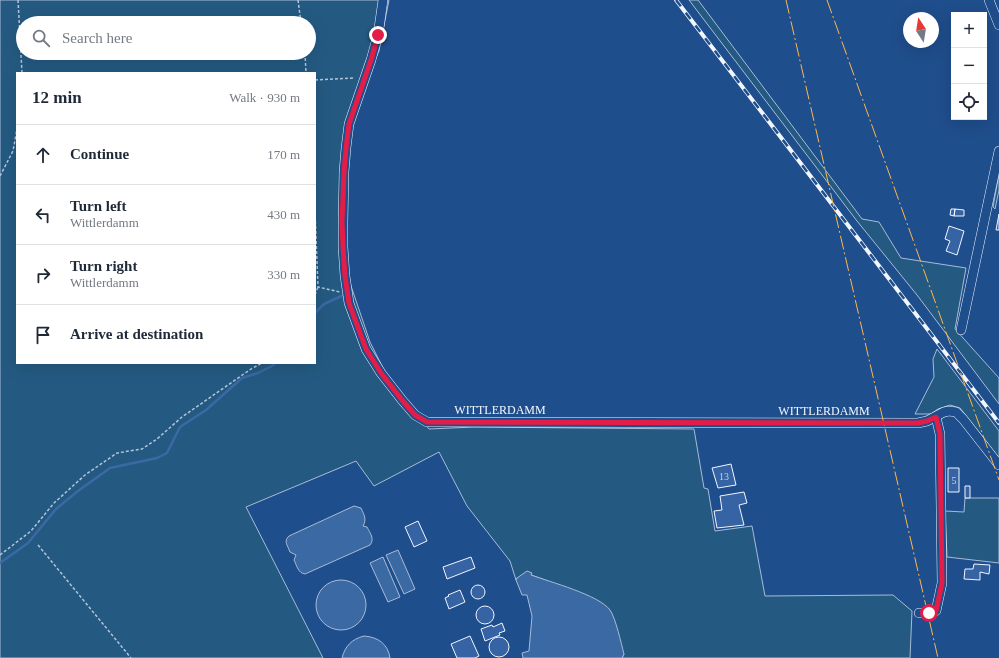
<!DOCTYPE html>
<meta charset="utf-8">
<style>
body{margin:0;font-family:Georgia,serif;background:#f2f2f3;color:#1f2937}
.controls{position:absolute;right:12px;top:12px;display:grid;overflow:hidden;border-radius:0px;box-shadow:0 4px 16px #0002}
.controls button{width:36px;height:36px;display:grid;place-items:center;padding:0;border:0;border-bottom:1px solid #e0e1e3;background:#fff;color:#1f2937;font:20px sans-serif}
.compass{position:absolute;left:903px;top:12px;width:36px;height:36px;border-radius:50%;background:#fff;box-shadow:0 4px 16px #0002;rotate:348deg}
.stop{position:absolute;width:12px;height:12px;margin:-9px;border:3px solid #e11d48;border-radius:50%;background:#fff}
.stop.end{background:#e11d48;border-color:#fff;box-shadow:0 1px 4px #0008}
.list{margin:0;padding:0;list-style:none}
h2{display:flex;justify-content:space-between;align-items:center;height:52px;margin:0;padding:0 16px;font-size:17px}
h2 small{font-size:13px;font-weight:400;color:#747a83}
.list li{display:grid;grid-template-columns:26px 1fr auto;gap:12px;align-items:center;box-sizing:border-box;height:60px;padding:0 16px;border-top:1px solid #e0e1e3}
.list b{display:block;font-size:15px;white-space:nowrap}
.list p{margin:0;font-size:13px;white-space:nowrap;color:#747a83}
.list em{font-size:13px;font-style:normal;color:#747a83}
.icon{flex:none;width:22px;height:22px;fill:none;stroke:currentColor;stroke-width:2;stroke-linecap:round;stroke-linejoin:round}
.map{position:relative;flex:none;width:999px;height:658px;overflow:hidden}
.search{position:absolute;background:#fff;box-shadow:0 4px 16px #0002;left:16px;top:16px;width:300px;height:44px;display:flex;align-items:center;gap:10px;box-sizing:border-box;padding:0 14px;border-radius:22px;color:#747a83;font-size:15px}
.panel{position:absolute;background:#fff;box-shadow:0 4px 16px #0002;left:16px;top:72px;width:300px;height:292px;border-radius:0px}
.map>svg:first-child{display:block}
.green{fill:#245a82;stroke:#a8bbd7;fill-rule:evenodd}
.water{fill:#3b69a3;stroke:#a8bbd7}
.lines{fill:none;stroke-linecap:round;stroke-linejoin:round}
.stream{stroke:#3b69a3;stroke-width:2.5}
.building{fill:#3563a3;stroke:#f2f6ff}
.minor-casing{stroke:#f2f6ff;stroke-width:10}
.path{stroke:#b3c4dc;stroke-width:1.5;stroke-dasharray:3 2;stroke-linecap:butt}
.minor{stroke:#1f4e8c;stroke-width:9}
.rail-casing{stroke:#f2f6ff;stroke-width:4}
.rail{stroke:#1f4e8c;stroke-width:2.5;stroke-dasharray:8;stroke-linecap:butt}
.power{stroke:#ffb74d;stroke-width:1;stroke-dasharray:14 3 2 3;stroke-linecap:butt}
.route{stroke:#e11d48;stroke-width:5}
.labels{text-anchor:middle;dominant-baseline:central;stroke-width:3;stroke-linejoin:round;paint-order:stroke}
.number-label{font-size:10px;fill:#c3d1e8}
.street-label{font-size:12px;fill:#f2f6ff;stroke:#1f4e8c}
</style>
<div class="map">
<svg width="999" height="658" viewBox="0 0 999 658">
<rect width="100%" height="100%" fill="#1f4e8c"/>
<path class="green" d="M0 0H389L379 51 357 102 346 165 348 277 370 342 386 374 429 429 474 427 694 429 704 488 708 489 715 531 752 526 765 596 893 595 912 611 910 658H622L624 654 548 581 531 575 517 578 516 580 510 561 467 506 439 452 374 486 356 461 246 507 323 658H0ZM23 23H309V53H23ZM17 73H315V363H17Z
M689 0H698L862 219 879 222 901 258 966 268 955 329 999 378V404L917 295 857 221Z
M999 174V190L995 209 993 207Z
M937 349 999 431V458L960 408 950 405 938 409 931 414H915L934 377 933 359Z
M965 498H999V563L947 557 945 511 964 512Z"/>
<path class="water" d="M354 506 361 508C364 515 367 519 363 526L367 527C370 533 375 539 370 545L305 574C298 573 297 566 294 560L296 555 290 552C288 546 283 541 289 536Z
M398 550 415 589 404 594 386 555Z
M383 557 400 597 388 602 370 563Z
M527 571 532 573 531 575C550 582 599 595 610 610 616 619 621 643 624 654L622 658H523L522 653 529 651 532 616 527 595H522L516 580 517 578Z
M316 605a25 25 0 1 1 50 0a25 25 0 1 1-50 0Z
M364 636C378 637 388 644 390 658H342C345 646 352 639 364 636Z"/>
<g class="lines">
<path class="stream" d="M315 313 324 304 346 294
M0 563 28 543 56 509 78 491 110 468 157 458 167 453 180 427 206 410 242 378 258 373 272 366 275 363"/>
</g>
<path class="building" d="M951 209H955L954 216 950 215Z
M955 209 964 210V216H954Z
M999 214V230H996Z
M949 226 964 231 957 255 946 251 950 241 945 239Z
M731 464 736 485 718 488 712 468Z
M948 468H959V492H948Z
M965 486H970V498H965Z
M744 492 747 503 739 505 744 525 717 528 714 511 722 510 720 496Z
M418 521 427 541 414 547 405 527Z
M471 557 475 568 447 579 443 567Z
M974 564 990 565 989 574 980 572V580L964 579 965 569H973Z
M471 592a7 7 0 1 1 14 0a7 7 0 1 1-14 0Z
M460 590 465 602 449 609 445 598 449 596 448 595Z
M476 615a9 9 0 1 1 18 0a9 9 0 1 1-18 0Z
M502 623 505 631 499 633 500 635 485 641 481 629 492 625 493 627Z
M470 636 479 656 475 658H457L451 644Z
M489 647a10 10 0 1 1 20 0a10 10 0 1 1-20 0Z"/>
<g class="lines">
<defs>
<path id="minor" d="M383 0 378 35 371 60 349 124 346 148 344 172 343 222V247L345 276 349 303 366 349 381 373 402 400 415 415 427 422 918 423 927 421 944 412 949 411 956 412 963 419 999 465
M989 0 999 25
M961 330 999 151
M919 613H929L936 611 942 583 940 434 936 417"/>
</defs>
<use href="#minor" class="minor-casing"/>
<path class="path" d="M18 0 22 73
M298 0 301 23
M305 53 306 73
M315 80 355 78
M0 176 13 151 17 129
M315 211 318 287 340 292
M315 295 318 287
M38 545 131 658
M0 555 31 531 54 503 85 475 117 453 142 449 157 439 182 417 251 369 262 363"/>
<use href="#minor" class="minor"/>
<defs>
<path id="rail" d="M676 0 999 423"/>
</defs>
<use href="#rail" class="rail-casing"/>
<use href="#rail" class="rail"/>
<path class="power" d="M786 0 938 658
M827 0 999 480"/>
</g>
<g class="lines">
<path class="route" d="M378 35 371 60 349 124 346 148 344 172 342 222 343 247 345 276 349 303 366 349 381 373 402 400 415 415 427 422 918 423 927 421 936 417 940 434 942 583 936 611 929 613"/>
</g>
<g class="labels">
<g class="number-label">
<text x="724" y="476">13</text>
<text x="954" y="480">5</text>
</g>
<g class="street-label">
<text x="500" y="410">WITTLERDAMM</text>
<text x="824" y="411">WITTLERDAMM</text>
</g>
</g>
</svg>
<div class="controls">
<button>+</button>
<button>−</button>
<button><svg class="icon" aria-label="locate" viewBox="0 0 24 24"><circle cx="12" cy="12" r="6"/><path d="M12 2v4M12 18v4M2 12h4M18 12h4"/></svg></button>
</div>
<svg class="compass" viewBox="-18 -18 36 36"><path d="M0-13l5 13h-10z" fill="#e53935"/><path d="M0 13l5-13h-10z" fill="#747a83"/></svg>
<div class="stop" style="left:929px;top:613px"></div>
<div class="stop end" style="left:378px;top:35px"></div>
<div class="search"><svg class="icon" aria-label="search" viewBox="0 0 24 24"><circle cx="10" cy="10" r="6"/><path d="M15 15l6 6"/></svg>Search here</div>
<section class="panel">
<h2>12 min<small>Walk · 930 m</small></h2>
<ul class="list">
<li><svg class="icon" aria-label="ahead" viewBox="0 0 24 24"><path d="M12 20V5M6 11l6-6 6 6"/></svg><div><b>Continue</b></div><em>170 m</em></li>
<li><svg class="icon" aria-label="left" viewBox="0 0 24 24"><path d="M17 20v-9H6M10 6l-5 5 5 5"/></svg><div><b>Turn left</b><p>Wittlerdamm</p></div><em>430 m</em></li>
<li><svg class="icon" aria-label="right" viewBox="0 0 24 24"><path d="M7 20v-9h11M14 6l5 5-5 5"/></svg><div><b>Turn right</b><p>Wittlerdamm</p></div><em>330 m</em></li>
<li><svg class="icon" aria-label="arrive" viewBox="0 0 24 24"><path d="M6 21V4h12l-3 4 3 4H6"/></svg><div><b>Arrive at destination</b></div></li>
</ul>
</section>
</div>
